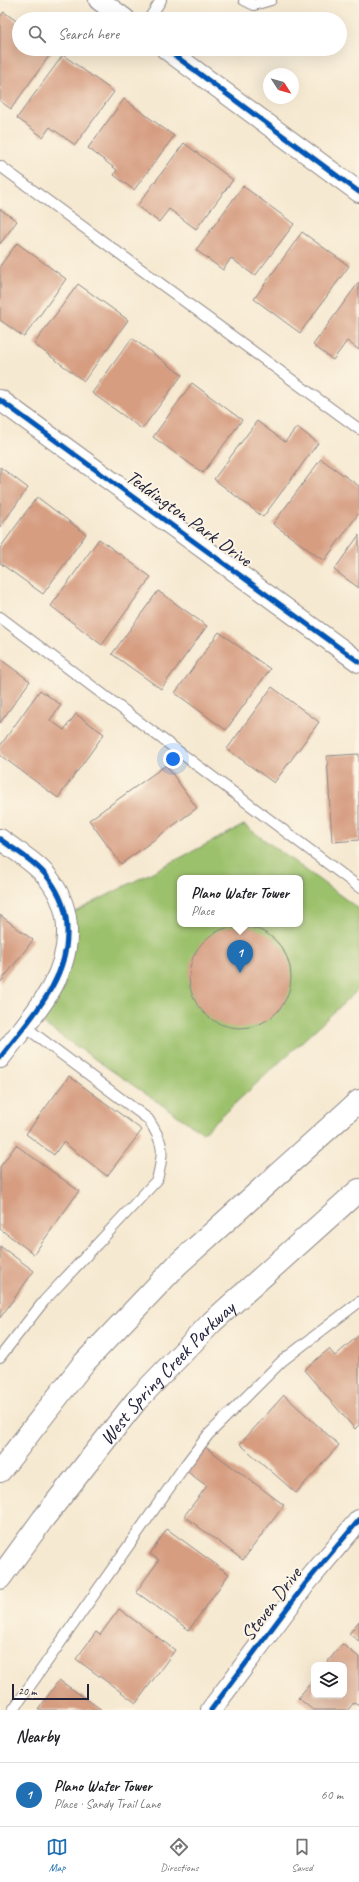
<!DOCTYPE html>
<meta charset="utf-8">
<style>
body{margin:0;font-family:Caveat,sans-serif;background:#f2f2f2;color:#202124}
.controls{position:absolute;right:12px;bottom:12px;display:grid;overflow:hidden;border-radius:8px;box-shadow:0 4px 16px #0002}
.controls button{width:36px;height:36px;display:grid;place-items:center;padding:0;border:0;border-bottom:1px solid #e0e0e0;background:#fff;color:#202124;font:20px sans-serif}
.compass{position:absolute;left:263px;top:68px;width:36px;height:36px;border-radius:50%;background:#fff;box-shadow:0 4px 16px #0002;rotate:126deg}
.scale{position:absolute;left:12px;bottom:10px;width:77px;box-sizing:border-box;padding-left:4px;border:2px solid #22223b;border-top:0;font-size:11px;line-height:14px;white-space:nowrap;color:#22223b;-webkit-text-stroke:3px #fcf5e5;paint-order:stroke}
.you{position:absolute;left:173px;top:759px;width:14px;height:14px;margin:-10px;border:3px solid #fff;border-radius:50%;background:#1a73e8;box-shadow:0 0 0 6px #1a73e833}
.badge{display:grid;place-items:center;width:26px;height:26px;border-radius:50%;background:#1f6fb2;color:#fff;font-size:13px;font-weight:700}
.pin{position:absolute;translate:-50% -33px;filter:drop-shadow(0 1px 2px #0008)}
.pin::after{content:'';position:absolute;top:21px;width:14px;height:12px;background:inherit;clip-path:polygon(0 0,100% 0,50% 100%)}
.popup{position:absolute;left:177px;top:875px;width:126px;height:52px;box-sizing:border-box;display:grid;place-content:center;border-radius:8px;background:#fff;filter:drop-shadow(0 1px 3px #0005);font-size:13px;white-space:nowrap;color:#757577}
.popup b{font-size:15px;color:#202124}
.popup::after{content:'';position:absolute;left:50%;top:100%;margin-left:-8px;border:8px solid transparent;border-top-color:#fff}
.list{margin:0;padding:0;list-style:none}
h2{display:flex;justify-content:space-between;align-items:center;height:52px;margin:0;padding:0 16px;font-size:17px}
h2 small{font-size:13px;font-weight:400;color:#757577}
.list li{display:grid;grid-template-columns:26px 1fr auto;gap:12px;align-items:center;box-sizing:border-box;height:64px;padding:0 16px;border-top:1px solid #e0e0e0}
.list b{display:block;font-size:15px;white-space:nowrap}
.list p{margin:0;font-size:13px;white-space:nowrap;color:#757577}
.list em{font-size:13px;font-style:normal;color:#757577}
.icon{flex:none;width:22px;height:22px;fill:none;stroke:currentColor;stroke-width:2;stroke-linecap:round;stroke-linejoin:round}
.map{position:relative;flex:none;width:359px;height:1710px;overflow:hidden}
.search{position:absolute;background:#fff;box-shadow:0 4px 16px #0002;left:12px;right:12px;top:12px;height:44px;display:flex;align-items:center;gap:10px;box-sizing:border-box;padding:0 14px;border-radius:22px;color:#757577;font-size:15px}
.sheet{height:116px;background:#fff}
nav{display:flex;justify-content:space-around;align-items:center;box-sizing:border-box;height:56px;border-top:1px solid #e0e0e0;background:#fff;font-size:11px;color:#757577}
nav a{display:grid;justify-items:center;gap:2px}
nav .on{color:#1f6fb2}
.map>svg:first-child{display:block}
.green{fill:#9cc16c;stroke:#5f7254;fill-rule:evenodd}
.building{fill:#d69d81}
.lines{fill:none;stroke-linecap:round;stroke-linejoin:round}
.lane-casing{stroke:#8c8686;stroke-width:12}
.street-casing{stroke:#8c8686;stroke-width:22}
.primary-casing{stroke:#8c8686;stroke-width:24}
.lane{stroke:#fff;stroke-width:10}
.street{stroke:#fff;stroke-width:20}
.primary{stroke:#fff;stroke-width:22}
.cycleway-casing{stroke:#fcf5e5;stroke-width:8}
.cycleway{stroke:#0057b8;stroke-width:5}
.labels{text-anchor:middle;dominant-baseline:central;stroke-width:4;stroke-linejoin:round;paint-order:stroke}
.street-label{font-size:20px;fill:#22223b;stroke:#fcf5e5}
</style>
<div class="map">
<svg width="359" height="1710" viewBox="0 0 359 1710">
<rect width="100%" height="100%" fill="#fcf5e5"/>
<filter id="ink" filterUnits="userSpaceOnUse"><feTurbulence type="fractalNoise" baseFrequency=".025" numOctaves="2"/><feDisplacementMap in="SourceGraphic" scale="8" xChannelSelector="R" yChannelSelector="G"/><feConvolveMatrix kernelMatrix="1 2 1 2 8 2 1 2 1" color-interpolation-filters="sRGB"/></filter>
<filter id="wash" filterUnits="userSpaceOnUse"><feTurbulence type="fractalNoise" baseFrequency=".012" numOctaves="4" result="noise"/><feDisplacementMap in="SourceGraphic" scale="16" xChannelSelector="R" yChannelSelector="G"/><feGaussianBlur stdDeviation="0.9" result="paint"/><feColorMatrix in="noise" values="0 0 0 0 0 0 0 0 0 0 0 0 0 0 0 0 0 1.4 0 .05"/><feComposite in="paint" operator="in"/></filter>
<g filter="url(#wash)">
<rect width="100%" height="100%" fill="#f6e9d1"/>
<path class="green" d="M244 825 359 909V989L203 1133 32 1016 53 987 67 916ZM180 878H300V924H180Z"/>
<g id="blocks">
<path class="building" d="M4 12 19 23V49H54L11 109 0 101V17Z
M63 55 114 92 75 145 50 127 43 137 17 118Z
M124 99 174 136 134 190 114 175 117 170 88 148Z
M184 143 233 180 196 229 169 209 159 222 137 206Z
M243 186 294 224 255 276 231 258 223 270 196 250Z
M0 209 17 221 0 244Z
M302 232 349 266 300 333 254 299Z
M17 243 66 279 24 337 0 320V266Z
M359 282V350L347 341 333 360 313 345Z
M78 284 128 320 84 381 34 344Z
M132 338 182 375 142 429 92 393Z
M192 383 242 420 203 473 153 437Z
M257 421 285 442 297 427 318 443 263 517 214 479Z
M321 459 359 486V513L324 561 273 524Z
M0 467 28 488 0 527Z
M37 497 86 534 43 594 0 563V548Z
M359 535V588L334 570Z
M99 539 151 577 102 645 51 606Z
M158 591 207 626 161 689 112 654Z
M219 632 270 669 226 730 175 693Z
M0 659 30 681 0 723Z
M272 687 319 722 274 783 227 749Z
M40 690 61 705 50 720 64 730 76 714 104 734 58 798 0 755V746Z
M359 754V840L332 842 327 756Z
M166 765 197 808 121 864 89 820Z
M0 915 33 940 0 983Z
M189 977a51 51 0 1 1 102 0a51 51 0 1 1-102 0Z
M69 1076 142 1130 107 1176 63 1142 54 1155 26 1134Z
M16 1145 79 1191 34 1254 0 1229V1167Z
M0 1246 34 1271 0 1318Z
M359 1335V1425L355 1429 304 1370 329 1349 335 1356Z
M284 1395 339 1445 296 1493 240 1444Z
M204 1446 284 1505 243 1560 184 1516 207 1486 185 1470Z
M167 1529 229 1574 189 1630 136 1592 159 1560 150 1554Z
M119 1609 175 1650 136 1703 76 1659 96 1632 100 1635Z
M359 1621V1641L349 1634Z
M342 1644 359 1657V1705L354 1702 348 1710H313L298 1698 314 1679V1695H344V1665H325Z
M59 1680 102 1710H38Z"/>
</g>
</g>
<g filter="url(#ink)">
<use href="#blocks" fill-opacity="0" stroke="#8c8686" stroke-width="1"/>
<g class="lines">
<defs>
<path id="lane" d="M244 0 254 5 271 0
M149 19 161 0
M0 166 359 429
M0 617 359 887
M0 1357 44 1301 157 1180C164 1152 165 1144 148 1119L24 1026
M13 1710 186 1464 208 1435 282 1361 359 1302"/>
<path id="street" d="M99 0 125 19
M166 49 359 192
M0 400 359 662
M0 839C16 851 37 863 49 879 61 895 67 911 67 930 69 981 29 1019 0 1058
M211 1710 306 1583 359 1520"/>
<g id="primary">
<path d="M0 1471 83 1364 178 1264 359 1101"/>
<path id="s1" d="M0 1578 43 1519 136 1401 212 1322 359 1190"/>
</g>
</defs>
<use href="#lane" class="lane-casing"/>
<use href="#street" class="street-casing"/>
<use href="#primary" class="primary-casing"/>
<use href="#lane" class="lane"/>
<use href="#street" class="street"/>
<use href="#primary" class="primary"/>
<defs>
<path id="cycleway" d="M166 49 359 192
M0 400 359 662
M0 839C16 851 37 863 49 879 61 895 67 911 67 930 69 981 29 1019 0 1058
M211 1710 306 1583 359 1520"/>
</defs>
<use href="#cycleway" class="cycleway-casing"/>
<use href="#cycleway" class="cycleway"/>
</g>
</g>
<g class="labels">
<g class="street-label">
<text transform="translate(189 518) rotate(36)">Teddington Park Drive</text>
<text stroke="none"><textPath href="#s1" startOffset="265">West Spring Creek Parkway</textPath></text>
<text transform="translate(271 1604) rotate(-53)">Steven Drive</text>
</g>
</g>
</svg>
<div class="controls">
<button><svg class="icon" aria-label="layers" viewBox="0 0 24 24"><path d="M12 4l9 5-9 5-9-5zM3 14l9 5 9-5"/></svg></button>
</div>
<svg class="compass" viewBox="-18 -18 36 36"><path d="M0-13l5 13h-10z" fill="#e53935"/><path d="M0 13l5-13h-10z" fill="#757577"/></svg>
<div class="scale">20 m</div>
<div class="you"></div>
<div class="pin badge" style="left:240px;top:973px">1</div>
<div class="popup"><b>Plano Water Tower</b>Place</div>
<div class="search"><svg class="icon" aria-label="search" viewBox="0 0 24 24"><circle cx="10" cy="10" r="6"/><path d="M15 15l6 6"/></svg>Search here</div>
</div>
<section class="sheet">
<h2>Nearby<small></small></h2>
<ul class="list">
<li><span class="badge">1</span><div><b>Plano Water Tower</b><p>Place · Sandy Trail Lane</p></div><em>60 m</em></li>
</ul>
</section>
<nav>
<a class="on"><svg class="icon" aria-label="map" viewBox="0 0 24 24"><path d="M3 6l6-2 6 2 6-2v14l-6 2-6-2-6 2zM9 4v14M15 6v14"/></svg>Map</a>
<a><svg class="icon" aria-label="directions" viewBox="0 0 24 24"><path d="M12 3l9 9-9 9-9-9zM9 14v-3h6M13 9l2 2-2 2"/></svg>Directions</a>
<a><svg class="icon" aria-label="saved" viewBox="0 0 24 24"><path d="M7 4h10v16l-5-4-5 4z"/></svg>Saved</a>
</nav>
